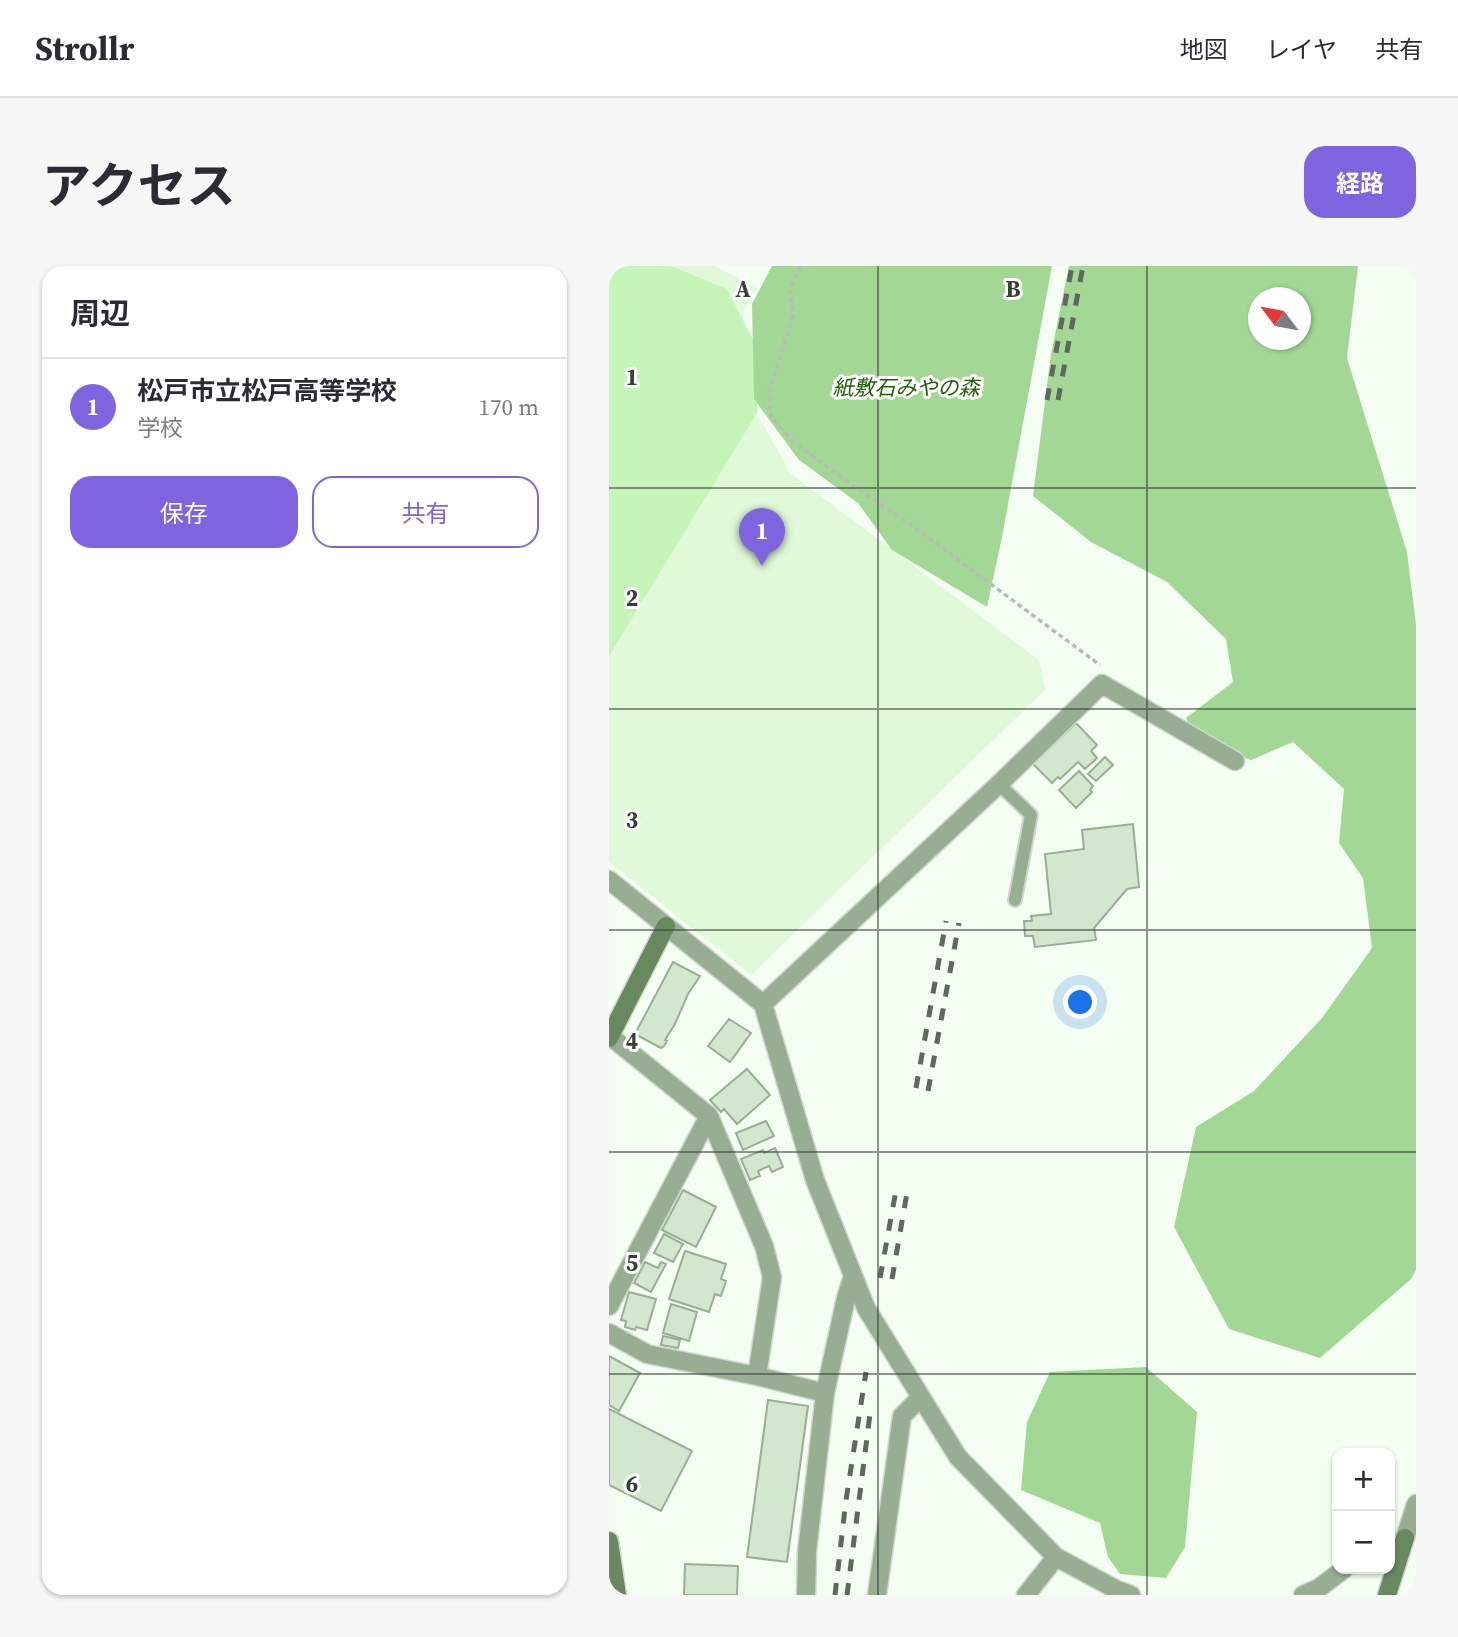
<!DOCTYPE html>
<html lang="ja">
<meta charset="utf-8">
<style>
body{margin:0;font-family:"Source Serif 4","Noto Sans JP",serif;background:#f7f7f7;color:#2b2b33}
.controls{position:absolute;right:21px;bottom:21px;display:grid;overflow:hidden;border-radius:14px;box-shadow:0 2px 5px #0004}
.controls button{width:63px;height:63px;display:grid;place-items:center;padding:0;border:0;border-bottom:2px solid #e1e1e2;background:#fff;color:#2b2b33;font:35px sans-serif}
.compass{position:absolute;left:639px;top:21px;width:63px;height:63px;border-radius:50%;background:#fff;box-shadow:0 2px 5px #0004;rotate:302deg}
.you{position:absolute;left:472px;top:737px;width:24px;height:24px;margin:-18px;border:5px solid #fff;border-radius:50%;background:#1a73e8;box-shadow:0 0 0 10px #1a73e833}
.badge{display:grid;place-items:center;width:46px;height:46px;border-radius:50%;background:#7f64df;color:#fff;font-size:23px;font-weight:700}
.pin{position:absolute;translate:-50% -58px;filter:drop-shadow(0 2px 4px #0008)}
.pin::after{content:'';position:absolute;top:37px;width:24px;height:21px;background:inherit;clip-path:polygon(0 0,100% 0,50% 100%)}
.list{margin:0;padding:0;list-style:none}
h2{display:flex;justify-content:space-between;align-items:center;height:91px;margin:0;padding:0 28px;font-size:30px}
h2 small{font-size:23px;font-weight:400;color:#7c7c81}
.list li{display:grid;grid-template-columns:46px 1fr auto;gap:21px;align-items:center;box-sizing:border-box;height:98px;padding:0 28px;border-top:2px solid #e1e1e2}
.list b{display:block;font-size:26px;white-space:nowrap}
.list p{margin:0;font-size:23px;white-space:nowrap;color:#7c7c81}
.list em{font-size:23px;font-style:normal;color:#7c7c81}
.actions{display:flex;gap:14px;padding:21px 28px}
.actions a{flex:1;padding:16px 0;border:2px solid #7f64df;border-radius:21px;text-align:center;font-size:24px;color:#7f64df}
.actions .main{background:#7f64df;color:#fff}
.map{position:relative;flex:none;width:807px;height:1329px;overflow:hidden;border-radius:21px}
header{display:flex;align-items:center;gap:42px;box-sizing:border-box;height:98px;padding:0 35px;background:#fff;border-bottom:2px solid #e1e1e2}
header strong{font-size:33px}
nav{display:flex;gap:38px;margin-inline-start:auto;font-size:24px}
.intro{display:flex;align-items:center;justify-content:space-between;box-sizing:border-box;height:168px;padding:0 42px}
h1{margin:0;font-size:49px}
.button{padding:18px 32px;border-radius:21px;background:#7f64df;color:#fff;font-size:24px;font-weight:700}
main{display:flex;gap:42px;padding:0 42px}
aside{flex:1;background:#fff;border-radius:21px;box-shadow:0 2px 5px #0004}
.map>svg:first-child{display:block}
.built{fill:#e0fad9}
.green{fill:#c5f5b9}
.forest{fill:#a3d796;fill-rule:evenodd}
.building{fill:#d3e7ce;stroke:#9aad95;stroke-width:2}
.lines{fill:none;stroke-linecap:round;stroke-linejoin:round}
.lane-casing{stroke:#cfd8cd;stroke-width:16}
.street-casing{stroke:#cfd8cd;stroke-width:21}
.secondary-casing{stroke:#cfd8cd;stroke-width:21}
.path{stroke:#b5beb3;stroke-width:3.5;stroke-dasharray:5 3.5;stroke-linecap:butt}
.lane{stroke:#97ae92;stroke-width:12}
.street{stroke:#97ae92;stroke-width:18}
.secondary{stroke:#688860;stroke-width:18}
.rail{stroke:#5f685d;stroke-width:5;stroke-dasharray:12 12;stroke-linecap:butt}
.grid{fill:none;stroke:#374035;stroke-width:2;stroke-opacity:0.55}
.labels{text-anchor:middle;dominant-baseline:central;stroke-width:6;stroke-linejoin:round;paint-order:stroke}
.park-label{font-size:21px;font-style:italic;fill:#1e6005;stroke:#fff}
.grid-label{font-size:23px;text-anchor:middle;font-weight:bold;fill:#374035;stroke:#fff;stroke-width:6;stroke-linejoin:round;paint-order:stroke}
</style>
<header>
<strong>Strollr</strong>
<nav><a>地図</a><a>レイヤ</a><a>共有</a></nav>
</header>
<div class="intro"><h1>アクセス</h1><a class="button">経路</a></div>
<main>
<aside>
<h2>周辺<small></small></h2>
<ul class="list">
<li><span class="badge">1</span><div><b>松戸市立松戸高等学校</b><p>学校</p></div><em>170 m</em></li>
</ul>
<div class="actions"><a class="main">保存</a><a>共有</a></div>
</aside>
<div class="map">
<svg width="807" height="1329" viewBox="0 0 807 1329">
<rect width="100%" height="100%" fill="#f5fef3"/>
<path class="built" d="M0 0H106L148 22 134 46 139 131 181 207 430 394 436 424 142 709 0 596Z"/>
<path class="green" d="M0 0H62L118 23 150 85 148 147 0 390Z"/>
<path class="forest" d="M163 0H443L393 271 378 341 283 284 249 237 190 194 145 133 143 38Z
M460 0H749L738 92 798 286 807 359V1004L802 1013 711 1092 620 1063 565 961 587 861 645 825 713 752 763 682 754 612 730 577 735 523 684 476 642 494 585 472 577 452 624 416 617 373 558 316 482 276 424 230 442 88ZM650 32H692V74H650Z
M537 1101 588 1146 576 1281 557 1312 511 1308 499 1291 491 1257 412 1224 418 1156 441 1106Z"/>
<path class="building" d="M467 457 488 479 482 485 488 492 476 503 469 496 451 513 449 511 443 517 424 498Z
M496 491 504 499 487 515 479 508Z
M470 505 484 520 481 524 483 526 467 542 450 524Z
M524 558 530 621 518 623 485 662 487 674 426 681 424 670H416L415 655H423L422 650 442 648 436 588 475 583 473 564Z
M64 696 91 710 79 728 66 758 56 774 58 775 55 780 52 782 26 768Z
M120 753 142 767 121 796 99 780Z
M138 803 161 829 128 858 115 843 112 846 101 834Z
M157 855 165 870 134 884 127 867Z
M166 882 174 901 163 906 160 900 149 905 151 910 141 914 132 893 154 884 155 887Z
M74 924 107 941 87 981 53 964Z
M55 968 74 978 64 996 45 987Z
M76 985 117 998 112 1013 117 1015 112 1030 106 1028 100 1046 60 1033Z
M36 996 49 1002 52 996 57 998 42 1026 25 1017Z
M20 1026 47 1033 38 1064 27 1061 26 1064 16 1061 17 1055 12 1054Z
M62 1038 88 1046 80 1075 54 1067Z
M54 1070 71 1074 69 1082 52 1079Z
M0 1090 31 1107 10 1145 0 1139Z
M159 1134 199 1140 178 1296 138 1291Z
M0 1143 83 1185 52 1245 0 1219Z
M76 1298 129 1300 128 1329H75Z"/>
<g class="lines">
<defs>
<path id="lane" d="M390 518 422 549 406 634"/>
<path id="street" d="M0 614 154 738 206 914 257 1042 349 1191 447 1291 508 1324 522 1329
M154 738 390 518 493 418 626 495
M100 850 155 980 163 1011 148 1110
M0 1040 100 850 1 770
M0 1067 38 1088 148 1110 216 1127 237 1032 244 1010
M796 1272 807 1238
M197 1329 198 1286 216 1127
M268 1329 293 1150 311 1132
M417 1329 447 1291
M694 1329 710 1322 735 1303"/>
<path id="secondary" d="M0 772 57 660
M0 1275 8 1329
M778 1329 796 1272"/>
</defs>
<use href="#lane" class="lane-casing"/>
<use href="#street" class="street-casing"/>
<use href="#secondary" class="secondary-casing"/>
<path class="path" d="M191 0 181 23 184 50 160 126 162 152 186 177 243 219 298 256 491 399"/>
<use href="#lane" class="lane"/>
<use href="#street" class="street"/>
<use href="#secondary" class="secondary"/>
<path class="rail" d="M438 134 463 0
M449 134 474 0
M307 822 337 655
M319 825 350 657
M271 1012 288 919
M283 1013 299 921
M226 1329 237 1234 257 1106
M238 1329 262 1140"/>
</g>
<path class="grid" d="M269 0V1329M538 0V1329M0 222H807M0 443H807M0 664H807M0 886H807M0 1108H807"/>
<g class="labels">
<g class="park-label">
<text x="297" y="121">紙敷石みやの森</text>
</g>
</g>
<g class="grid-label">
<text x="134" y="31">A</text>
<text x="404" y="31">B</text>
<text x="23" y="119">1</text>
<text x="23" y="340">2</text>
<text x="23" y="562">3</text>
<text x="23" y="783">4</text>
<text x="23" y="1005">5</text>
<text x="23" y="1226">6</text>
</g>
</svg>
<div class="controls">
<button>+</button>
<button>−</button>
</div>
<svg class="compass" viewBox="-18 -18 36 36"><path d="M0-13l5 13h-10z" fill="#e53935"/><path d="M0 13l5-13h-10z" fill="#7c7c81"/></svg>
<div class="you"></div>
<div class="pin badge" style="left:153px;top:300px">1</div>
</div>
</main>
